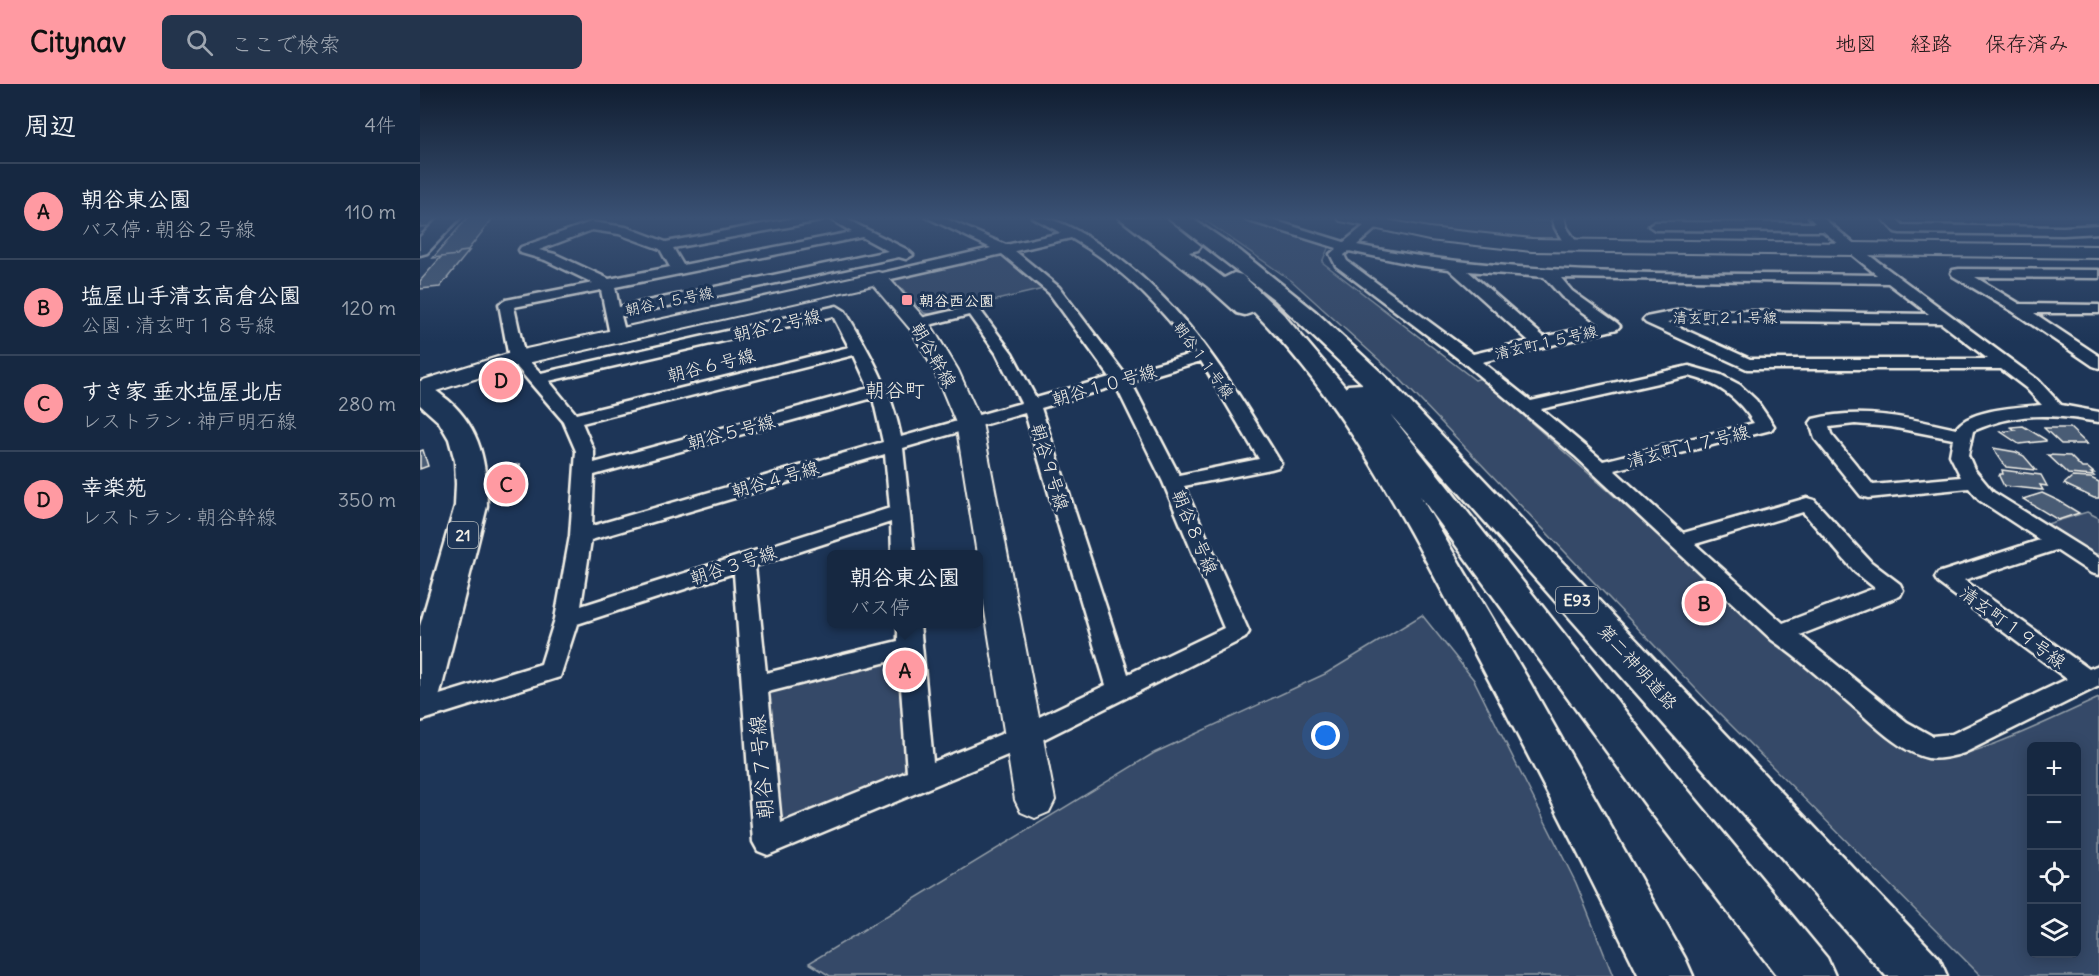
<!DOCTYPE html>
<html lang="ja">
<meta charset="utf-8">
<style>
body{margin:0;font-family:Delius,"Klee One",sans-serif;background:#23344c;color:#f1f3f6}
.controls{position:absolute;right:18px;bottom:18px;display:grid;overflow:hidden;border-radius:9px;box-shadow:0 3px 15px #0003}
.controls button{width:54px;height:54px;display:grid;place-items:center;padding:0;border:0;border-bottom:2px solid #35445a;background:#162841;color:#f1f3f6;font:30px sans-serif}
.you{position:absolute;left:906px;top:652px;width:21px;height:21px;margin:-15px;border:4px solid #fff;border-radius:50%;background:#1a73e8;box-shadow:0 0 0 9px #1a73e833}
.badge{display:grid;place-items:center;width:39px;height:39px;border-radius:50%;background:#ff9aa2;color:#111;font-size:20px;font-weight:700}
.pin{position:absolute;translate:-50% -50%;border:3px solid #fff;box-shadow:0 2px 6px #0006}
.popup{position:absolute;left:407px;top:466px;width:156px;height:78px;box-sizing:border-box;display:grid;place-content:center;border-radius:9px;background:#162841;filter:drop-shadow(0 2px 4px #0005);font-size:20px;white-space:nowrap;color:#9ea6b1}
.popup b{font-size:22px;color:#f1f3f6}
.popup::after{content:'';position:absolute;left:50%;top:100%;margin-left:-12px;border:12px solid transparent;border-top-color:#162841}
.list{margin:0;padding:0;list-style:none}
h2{display:flex;justify-content:space-between;align-items:center;height:78px;margin:0;padding:0 24px;font-size:26px}
h2 small{font-size:20px;font-weight:400;color:#9ea6b1}
.list li{display:grid;grid-template-columns:39px 1fr auto;gap:18px;align-items:center;box-sizing:border-box;height:96px;padding:0 24px;border-top:2px solid #35445a}
.list b{display:block;font-size:22px;white-space:nowrap}
.list p{margin:0;font-size:20px;white-space:nowrap;color:#9ea6b1}
.list em{font-size:20px;font-style:normal;color:#9ea6b1}
.icon{flex:none;width:33px;height:33px;fill:none;stroke:currentColor;stroke-width:2;stroke-linecap:round;stroke-linejoin:round}
.map{position:relative;flex:none;width:1679px;height:892px;overflow:hidden}
header{display:flex;align-items:center;gap:36px;box-sizing:border-box;height:84px;padding:0 30px;background:#ff9aa2;color:#111}
header strong{font-size:28px}
nav{display:flex;gap:33px;margin-inline-start:auto;font-size:21px}
.search{width:420px;height:54px;background:#23344c;display:flex;align-items:center;gap:15px;box-sizing:border-box;padding:0 21px;border-radius:9px;color:#9ea6b1;font-size:22px}
main{display:flex}
aside{flex:1;background:#162841}
.map>svg:first-child{display:block}
.green{fill:#354a67;stroke:#949ea8;stroke-width:1.5;fill-rule:evenodd}
.building{fill:#485b74;stroke:#f4f1e8;stroke-width:1.5}
.lines{fill:none;stroke-linecap:round;stroke-linejoin:round}
.street-casing{stroke:#f4f1e8;stroke-width:5}
.secondary-casing{stroke:#f4f1e8;stroke-width:4}
.primary-casing{stroke:#f4f1e8;stroke-width:5}
.highway-casing{stroke:#f4f1e8;stroke-width:5}
.street{fill:#1d3557;fill-rule:evenodd}
.secondary{fill:#1d3557;fill-rule:evenodd}
.primary{fill:#1d3557;fill-rule:evenodd}
.highway{fill:#1d3557;fill-rule:evenodd}
.poi-dot{fill:#ff9aa2;stroke:#1d3557;stroke-width:2}
.labels{text-anchor:middle;dominant-baseline:central;stroke-width:6;stroke-linejoin:round;paint-order:stroke}
.far-poi-label{font-size:15px;font-weight:bold;fill:#f4f1e8;stroke:#1d3557;text-anchor:start}
.far-street-label{font-size:15px;fill:#f4f1e8;stroke:#1d3557}
.shield{fill:#1d3557;stroke:#b4b9bc;stroke-width:1.5}
.shield-label{font-size:16px;font-weight:bold;fill:#f4f1e8}
.street-label{font-size:18px;fill:#f4f1e8;stroke:#1d3557}
.neighbourhood-label{font-size:20px;fill:#f4f1e8;stroke:#1d3557}
.near-street-label{font-size:21px;fill:#f4f1e8;stroke:#1d3557}
</style>
<header>
<strong>Citynav</strong>
<div class="search"><svg class="icon" aria-label="search" viewBox="0 0 24 24"><circle cx="10" cy="10" r="6"/><path d="M15 15l6 6"/></svg>ここで検索</div>
<nav><a>地図</a><a>経路</a><a>保存済み</a></nav>
</header>
<main>
<aside>
<h2>周辺<small>4件</small></h2>
<ul class="list">
<li><span class="badge">A</span><div><b>朝谷東公園</b><p>バス停 · 朝谷２号線</p></div><em>110 m</em></li>
<li><span class="badge">B</span><div><b>塩屋山手清玄高倉公園</b><p>公園 · 清玄町１８号線</p></div><em>120 m</em></li>
<li><span class="badge">C</span><div><b>すき家 垂水塩屋北店</b><p>レストラン · 神戸明石線</p></div><em>280 m</em></li>
<li><span class="badge">D</span><div><b>幸楽苑</b><p>レストラン · 朝谷幹線</p></div><em>350 m</em></li>
</ul>
</aside>
<div class="map">
<svg width="1679" height="892" viewBox="0 0 1679 892">
<rect width="100%" height="100%" fill="#1d3557"/>
<filter id="ink" filterUnits="userSpaceOnUse"><feTurbulence type="fractalNoise" baseFrequency=".0167" numOctaves="2"/><feDisplacementMap in="SourceGraphic" scale="12" xChannelSelector="R" yChannelSelector="G"/><feConvolveMatrix kernelMatrix="1 2 1 2 8 2 1 2 1" color-interpolation-filters="sRGB"/></filter>
<g filter="url(#ink)">
<path class="green" d="M780 133H813L909 162 902 178 1055 296 1061 294 1463 650C1477 657 1493 670 1509 674 1543 681 1642 630 1679 614V892H1561L1295 625 980 295 872 197ZM1612 662H1656V870H1612Z
M972 133H1069L1130 137 1140 156 1032 147 975 138 970 135Z
M575 171 583 172 623 205 513 231 504 229 473 196 479 192Z
M1667 428 1679 434V478L1634 449 1637 447 1627 440Z
M1002 531 1054 596 1156 799 1193 892H410L389 879 734 669 905 590Z
M479 571 488 680 479 693 368 740 353 734 345 604Z"/>
<path class="building" d="M18 133 9 142 0 143V134Z
M48 133H74L47 167 40 168 37 171 13 174Z
M49 167 20 203 0 205V197L21 173 37 171 40 168Z
M90 286 99 298 72 307 63 294Z
M1603 342 1626 356V357L1599 360 1581 348 1595 346 1591 343Z
M1624 344H1650L1667 360H1641Z
M1573 364 1596 368 1604 372 1616 386 1586 383Z
M3 366 8 382 0 385V367Z
M1628 371 1650 372 1662 384H1668L1674 389H1671L1674 392 1648 390Z
M100 380V390H104V394L100 395 101 406 71 414V387Z
M1582 386 1621 391 1627 402 1620 401 1623 406 1584 402 1579 392 1580 390H1583Z
M1652 393 1671 394 1679 398V414H1674L1644 400Z
M1622 409 1639 417 1659 429 1638 436 1603 415Z"/>
<g class="lines">
<defs>
<path id="street" d="M380 133H406L400 137 253 164 263 181 432 148 407 133H422L486 165 493 171 486 175 479 173 201 232 206 251 198 256 190 251 181 206 94 223 105 273 121 289 417 222 425 227C449 267 472 307 481 353L601 319 576 269 549 231 497 244 492 242 489 239 492 236 553 222 558 223 592 269 616 314 690 293 629 209 582 170 458 198 451 194 458 190 571 164 506 133H522L586 161 641 149 612 133C635 133 655 145 674 157 762 213 808 293 861 379L858 383 851 385 764 402 829 548 825 554 614 660 348 771 338 767 333 758 314 489 157 540 140 593 0 637V617L121 580 135 535 150 452 156 367 143 337 89 274 79 220 86 216 173 199 125 176 101 169 99 166 101 163 171 138 206 143 246 158ZM172 146 199 150 240 165 250 183 189 195 135 170 119 166ZM442 153 468 167 199 223 195 203ZM651 154C699 181 742 224 775 269L704 289 639 203 595 167ZM413 232 429 263 156 330 129 297ZM434 271 449 304 174 379V367L162 339ZM781 277 839 375 759 391 711 298ZM696 302 743 398 804 544 708 590 621 324ZM453 314 463 358 172 442 174 391ZM605 329 686 601 596 644 513 678 500 540H478V557L346 589 335 482 471 438 472 470H494L483 364ZM465 370 470 424 161 522 171 456ZM479 575 487 688 361 739 348 608Z
M824 133H843L924 158 955 133H969L937 161C1107 196 1283 188 1457 191L1403 147 1235 146 1229 142 1235 138 1395 139 1389 133H1402L1438 163 1618 296 1641 321 1679 328V338C1632 330 1598 327 1553 347L1548 371 1554 385 1573 408 1679 474V491L1671 489 1636 466 1544 496 1669 585 1679 581V602L1544 669C1534 672 1519 676 1508 674 1482 669 1454 641 1435 624 1408 601 1381 576 1352 556L1155 372 1044 279 916 182 910 170 917 164 826 136ZM929 167 996 181 1029 185 1109 257 1053 270 927 177 924 171ZM1048 187 1124 193 1142 213 1180 240 1124 253ZM1141 194 1468 199 1509 230 1261 226 1226 233 1223 236 1226 239 1327 285H1581L1606 304 1622 321C1600 323 1548 325 1536 345 1489 334 1441 323 1393 335L1390 339 1395 355 1441 412 1448 414 1549 404 1559 416 1620 456 1518 489 1515 494 1518 499 1647 595 1532 650 1512 652 1487 638 1380 551 1480 512 1483 506 1480 500 1451 478 1394 416 1387 414 1263 449 1194 386 1351 346 1354 342 1336 316 1320 301 1301 291 1269 282 1111 317 1062 278 1197 245 1200 242 1197 239 1152 207ZM1261 236 1521 239 1568 275H1330L1248 238ZM1269 292C1298 299 1318 314 1334 339L1183 377 1121 325ZM1435 340 1471 343 1533 355 1530 371 1541 393 1453 401 1411 350 1409 343ZM1383 428 1435 488 1455 504 1363 539 1275 460Z
M1132 133H1144L1147 144 1160 163 1158 166H1148L1135 144Z
M1461 133H1474L1483 141 1643 143 1679 141V149L1643 151 1480 149 1475 148Z
M1539 185 1679 186V194L1555 193 1600 220 1679 221V229H1614L1679 272V284L1673 282 1592 227 1533 192 1531 189 1533 186Z"/>
<path id="secondary" d="M917 133H952L1009 144 1112 155 1679 162V174L1112 167 1009 156 926 138 920 137Z
M458 188 465 190 512 243 538 286 562 339 635 716 629 728 615 734 601 728 595 716 558 483V470H557L536 339 514 286 491 246 453 201 103 280 0 312V297L97 267Z"/>
<path id="primary" d="M20 133H41L7 169 0 171V153Z
M0 299C11 302 19 309 28 316 61 345 67 380 67 422L20 610 14 621 0 626V542L35 422 36 400 35 377 29 355 19 338 0 321Z"/>
<path id="highway" d="M698 133H744L781 162 778 166 769 168 804 194 814 189 822 191 863 230 926 304 928 301 943 300 855 216 747 133H770L819 166 896 228 969 296 1519 874 1527 892H1466L970 330 1262 699 1407 874 1415 892H1357L1230 727 1000 412 1109 597 1265 874 1273 892H1219C1162 776 1103 660 1042 545 984 434 924 318 834 228L825 231 817 229 787 202Z"/>
</defs>
<use href="#street" class="street-casing"/>
<use href="#secondary" class="secondary-casing"/>
<use href="#primary" class="primary-casing"/>
<use href="#highway" class="highway-casing"/>
<use href="#street" class="street"/>
<use href="#secondary" class="secondary"/>
<use href="#primary" class="primary"/>
<use href="#highway" class="highway"/>
</g>
</g>
<linearGradient id="sky" x2="0" y2="1"><stop stop-color="#101d30"/><stop offset="0.52" stop-color="#3a5174"/><stop offset="1" stop-color="#3a5174" stop-opacity="0"/></linearGradient>
<rect width="1679" height="258" fill="url(#sky)"/>
<rect class="poi-dot" x="481" y="210" width="12" height="12" rx="3"/>
<g class="labels">
<g class="far-poi-label">
<text x="499" y="216">朝谷西公園</text>
</g>
<g class="far-street-label">
<text transform="translate(249 217) rotate(-12)">朝谷１５号線</text>
<text x="1305" y="233">清玄町２１号線</text>
<text transform="translate(1126 258) rotate(-13)">清玄町１５号線</text>
<text transform="translate(784 276) rotate(54)">朝谷１１号線</text>
</g>
<g class="shield">
<rect x="28" y="438" width="30" height="26" rx="4.5"/>
<rect x="1136" y="503" width="42" height="26" rx="4.5"/>
</g>
<g class="shield-label">
<text x="43" y="451">21</text>
<text x="1157" y="516">E93</text>
</g>
<g class="street-label">
<text transform="translate(357 241) rotate(-13)">朝谷２号線</text>
<text transform="translate(514 271) rotate(60)">朝谷幹線</text>
<text transform="translate(291 281) rotate(-14)">朝谷６号線</text>
<text transform="translate(684 301) rotate(-16)">朝谷１０号線</text>
<text transform="translate(311 348) rotate(-15)">朝谷５号線</text>
<text transform="translate(1268 362) rotate(-14)">清玄町１７号線</text>
<text transform="translate(630 383) rotate(73)">朝谷９号線</text>
<text transform="translate(355 395) rotate(-16)">朝谷４号線</text>
<text transform="translate(775 448) rotate(67)">朝谷８号線</text>
<text transform="translate(313 481) rotate(-18)">朝谷３号線</text>
<text transform="translate(1593 543) rotate(36)">清玄町１９号線</text>
<text transform="translate(1218 583) rotate(48)">第二神明道路</text>
</g>
<g class="neighbourhood-label">
<text x="475" y="305">朝谷町</text>
</g>
<g class="near-street-label">
<text transform="translate(341 683) rotate(-95)">朝谷７号線</text>
</g>
</g>
</svg>
<div class="controls">
<button>+</button>
<button>−</button>
<button><svg class="icon" aria-label="locate" viewBox="0 0 24 24"><circle cx="12" cy="12" r="6"/><path d="M12 2v4M12 18v4M2 12h4M18 12h4"/></svg></button>
<button><svg class="icon" aria-label="layers" viewBox="0 0 24 24"><path d="M12 4l9 5-9 5-9-5zM3 14l9 5 9-5"/></svg></button>
</div>
<div class="you"></div>
<div class="pin badge" style="left:485px;top:586px">A</div>
<div class="popup"><b>朝谷東公園</b>バス停</div>
<div class="pin badge" style="left:1284px;top:519px">B</div>
<div class="pin badge" style="left:86px;top:400px">C</div>
<div class="pin badge" style="left:81px;top:296px">D</div>
</div>
</main>
